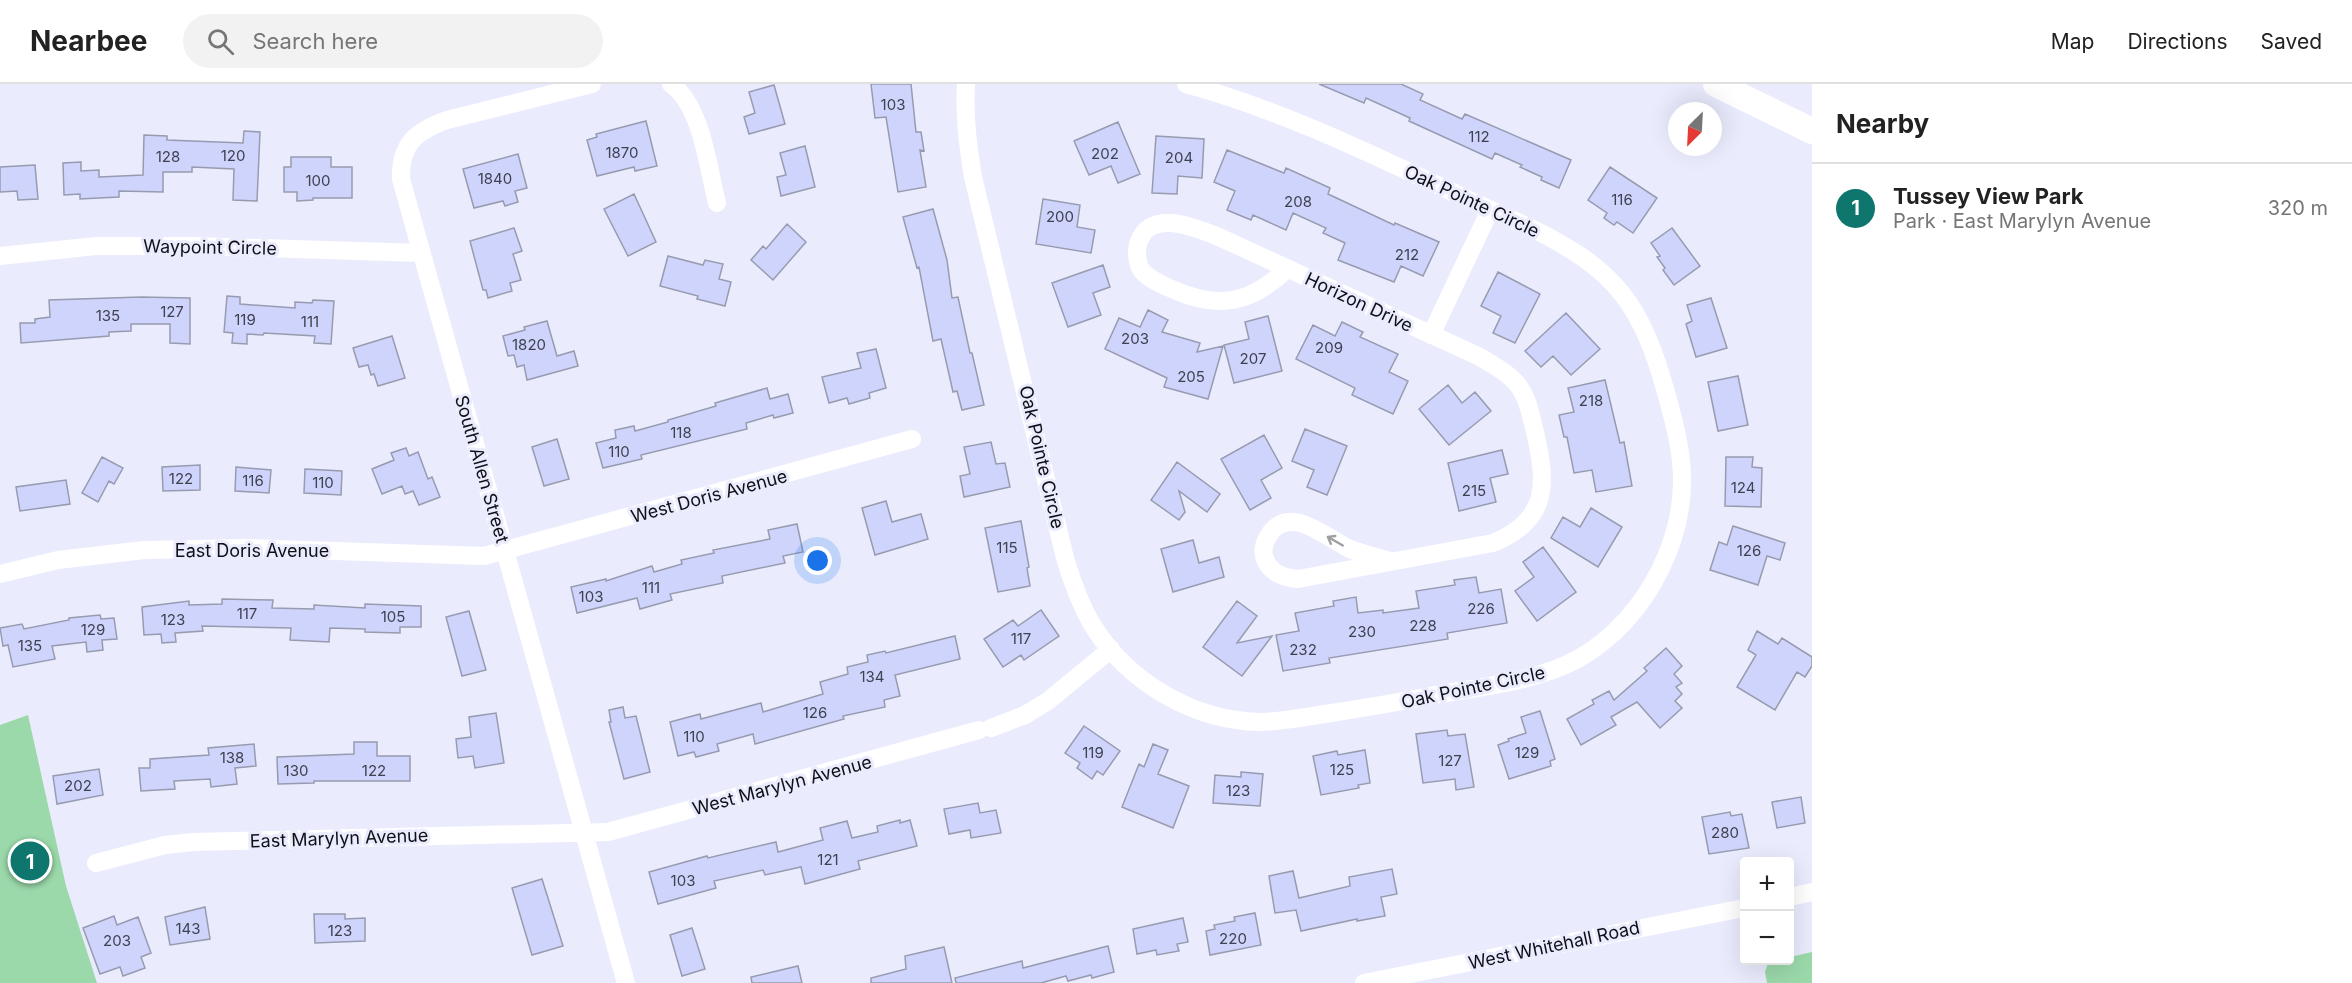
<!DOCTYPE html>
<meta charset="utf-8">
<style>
body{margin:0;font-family:Inter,sans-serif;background:#f2f2f2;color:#222}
.controls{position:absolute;right:18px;bottom:18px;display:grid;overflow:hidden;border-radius:6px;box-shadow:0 6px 24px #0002}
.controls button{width:54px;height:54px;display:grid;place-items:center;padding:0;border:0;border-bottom:2px solid #e0e0e0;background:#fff;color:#222;font:30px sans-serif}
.compass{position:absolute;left:1668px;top:18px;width:54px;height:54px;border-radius:50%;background:#fff;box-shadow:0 6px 24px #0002;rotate:204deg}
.you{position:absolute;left:818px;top:477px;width:21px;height:21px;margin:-15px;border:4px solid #fff;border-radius:50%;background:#1a73e8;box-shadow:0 0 0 9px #1a73e833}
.badge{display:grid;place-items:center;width:39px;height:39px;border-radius:50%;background:#0f766e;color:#fff;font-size:20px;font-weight:700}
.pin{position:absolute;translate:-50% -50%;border:3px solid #fff;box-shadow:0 2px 6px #0006}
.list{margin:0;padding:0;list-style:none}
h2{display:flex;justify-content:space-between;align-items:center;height:78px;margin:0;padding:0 24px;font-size:26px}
h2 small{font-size:20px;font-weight:400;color:#767676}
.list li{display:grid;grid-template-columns:39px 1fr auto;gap:18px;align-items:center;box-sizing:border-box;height:90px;padding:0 24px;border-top:2px solid #e0e0e0}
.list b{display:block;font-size:22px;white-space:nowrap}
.list p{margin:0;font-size:20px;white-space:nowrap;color:#767676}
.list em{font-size:20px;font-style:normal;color:#767676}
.icon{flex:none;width:33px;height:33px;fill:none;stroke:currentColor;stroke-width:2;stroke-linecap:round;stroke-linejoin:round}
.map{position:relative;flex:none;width:1812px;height:899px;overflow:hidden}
header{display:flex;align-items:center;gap:36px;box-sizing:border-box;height:84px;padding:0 30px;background:#fff;border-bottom:2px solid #e0e0e0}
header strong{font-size:28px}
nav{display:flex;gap:33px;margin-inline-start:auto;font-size:21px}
.search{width:420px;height:54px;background:#f2f2f2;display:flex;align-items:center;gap:15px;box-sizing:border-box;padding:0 21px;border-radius:33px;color:#767676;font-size:22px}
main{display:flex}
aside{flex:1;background:#fff}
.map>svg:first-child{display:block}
.green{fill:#9bd9aa}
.building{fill:#cfd4fc;stroke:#989baf;stroke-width:1.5}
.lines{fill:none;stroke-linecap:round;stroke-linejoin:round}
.minor{stroke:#fff;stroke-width:18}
.secondary{stroke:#fff;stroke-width:26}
.oneway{stroke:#9f9fa2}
.labels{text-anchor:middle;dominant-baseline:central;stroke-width:6;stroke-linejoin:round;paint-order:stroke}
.number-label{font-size:15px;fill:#3f4150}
.street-label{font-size:18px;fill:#0f1017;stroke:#eaecfe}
</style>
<header>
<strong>Nearbee</strong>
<div class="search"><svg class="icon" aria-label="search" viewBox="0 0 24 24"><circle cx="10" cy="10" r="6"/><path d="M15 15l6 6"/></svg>Search here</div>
<nav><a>Map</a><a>Directions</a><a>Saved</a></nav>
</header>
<main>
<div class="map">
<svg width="1812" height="899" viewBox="0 0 1812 899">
<rect width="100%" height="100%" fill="#eaecfe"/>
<path class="green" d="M28 631 66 802 97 899H0V641Z
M1812 868V899H1767L1765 888 1768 879 1790 876V873Z"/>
<path class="building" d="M871 0H911L916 48H921L924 67 920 66 926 103 898 108 886 33 875 34Z
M1319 0H1401L1423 10 1420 16 1462 35 1465 30 1571 76 1559 104 1541 96 1542 93 1520 83 1522 81 1495 69 1492 75 1409 37 1410 34 1366 14 1364 19Z
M774 1 785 40 749 50 744 33 755 29 749 8Z
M646 37 657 82 635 87 634 83 597 92 587 56 597 53 596 50Z
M1118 38 1140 90 1118 99 1111 82 1089 91 1074 57Z
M244 47 260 48 257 117 233 116 234 85 192 83V88H163V108L119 107V113L99 114 80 115V110L64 111 63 79 81 78V87L99 86V93L143 91 144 51 167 52V56L243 59Z
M1156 52 1204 55 1202 94 1178 92 1177 110 1152 109Z
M805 62 815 103 781 112 777 93 786 91 780 69Z
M1227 66 1284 89 1286 84 1330 104 1328 110 1394 141 1395 139 1439 158 1423 192 1401 182 1394 198 1338 176 1345 159 1323 149 1326 144 1293 129 1286 146 1253 131 1251 136 1227 126 1235 107 1214 98Z
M518 70 527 104 515 107 518 118 505 122 503 117 474 124 463 85Z
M291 73H331V83H352V114H313V116L297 117V108H284V83H291Z
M35 81 38 115 18 116 17 107 0 108V83Z
M1610 83 1657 114 1633 149 1617 138 1614 141 1604 134 1607 129 1588 116Z
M634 110 656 158 628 172 604 125Z
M1043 115 1080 121 1077 143 1095 146 1091 169 1036 160Z
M933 125 947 176 952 214 958 213 970 269H972L984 321 962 326 957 307 953 308 941 255 933 257 919 183 917 184 903 133Z
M787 140 806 158 773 196 751 176 763 162 766 165Z
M514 144 522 167 513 170 521 196 510 199 512 207 488 214 486 206H483L470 157Z
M1672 144 1700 182 1674 201 1663 186 1665 184 1657 173 1660 172 1651 159Z
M668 172 703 181 705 176 723 180 719 195 731 198 725 222 697 215 698 212 660 202Z
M1103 181 1110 203 1093 209 1101 231 1068 243 1052 199Z
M1498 188 1540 210 1515 259 1493 249 1501 232 1481 222Z
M227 212 240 213V220L295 224V218L312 219 313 216 334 217 331 260 314 259 315 252 264 249 263 251 247 250V260L232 259 233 249 224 248Z
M141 213 190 214V260L170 259V240H131V247L109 248V252L21 259 20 239H35V235L50 233 49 216Z
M1711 214 1727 264 1696 273 1686 240 1692 237 1687 221Z
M1148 226 1168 236 1162 248 1200 259 1197 268 1223 262 1208 315 1164 303 1167 294 1105 265 1119 234 1140 243Z
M1566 229 1600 265 1571 291 1553 272 1541 283 1525 267Z
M1268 232 1282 287 1234 299 1224 261 1249 255 1245 238Z
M547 237 557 272 574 267 578 282 527 296 524 281 517 283 514 271 508 272 503 252 525 246 524 243Z
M1342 238 1363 248 1360 253 1398 270 1389 288 1408 297 1393 330 1352 311 1355 304 1296 275 1313 241 1335 252Z
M392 252 405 294 378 302 374 290 371 291 368 281 359 283 353 264Z
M876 265 886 304 869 309 870 314 849 320 847 314 829 319 822 293 861 284 857 269Z
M1738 292 1748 341 1718 347 1708 298Z
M1605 296 1620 359 1624 358 1632 402 1596 408 1592 386 1574 389 1567 353H1564L1559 331 1574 328 1568 304Z
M1448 301 1462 319 1475 308 1491 327 1449 361 1419 325Z
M767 304 770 315 788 310 793 329 774 334 773 331 746 339 747 345 641 371 642 375 603 384 596 359 616 354 615 346 634 342 635 347 668 338V336L716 322 715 319Z
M1305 345 1347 362 1327 411 1307 403 1314 386 1292 377Z
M1264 351 1282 384 1261 396 1271 414 1250 426 1221 375Z
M557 355 569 395 544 402 532 363Z
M991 358 996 380 1005 379 1010 403 964 413 960 392 970 390 964 363Z
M406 364 409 372 418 368 428 395 432 393 440 413 419 421 413 407 405 410 402 402 382 410 372 385 394 376 391 369Z
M1502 366 1508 390 1490 394 1496 418 1459 427 1448 379Z
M102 373 123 384 114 400 109 397 98 418 82 409Z
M1726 373H1753L1752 383 1762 384 1761 423 1725 422Z
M1177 378 1220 410 1207 428 1179 407 1185 428 1179 436 1151 416Z
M200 381V406L163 407 162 383Z
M236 383 271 386 269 409 235 407Z
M305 385 342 387 341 411 304 409Z
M66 396 70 420 20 427 16 403Z
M886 417 892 438 921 430 928 455 875 471 862 424Z
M1591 424 1622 443 1598 483 1551 454 1563 433 1580 443Z
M1021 437 1029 483 1027 484 1030 502 998 508 985 444Z
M797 440 803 468 783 472 785 479 722 492 723 499 670 510 672 516 640 525 637 514 577 529 571 503 606 495V497L652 482 654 488 682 480 681 476 714 469 713 466 770 455 768 446Z
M1733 442 1785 459 1780 476 1767 472 1758 501 1710 486 1719 458 1727 461Z
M1193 456 1199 479 1219 473 1224 493 1173 508 1161 465Z
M1543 463 1576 508 1537 537 1515 507 1534 493 1523 478Z
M1476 493 1479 509 1501 505 1507 539 1447 549 1448 555 1329 574 1330 579 1283 587 1276 551 1299 547 1295 529 1334 522 1333 517 1356 513 1358 529 1383 526V529L1419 524 1416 507 1455 501 1454 496Z
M222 515 273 516 272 524 314 525V521L365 524V520L421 522V543H400V549L365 548V545L330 544 329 558 290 556 291 544 202 542 203 547 175 549 176 558 162 559 161 550 144 551 142 523 189 517V521L222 520Z
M1237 517 1257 532 1237 559 1272 552 1242 592 1203 563Z
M1041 526 1059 552 1024 576 1021 571 1003 583 984 555 1013 536 1018 542Z
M469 527 486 586 462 592 446 533Z
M100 531 101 535 114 534 117 555 102 556 103 566 87 568 86 558 52 562 55 575 13 583 8 561 3 562 0 544 22 540 24 545 69 536V534Z
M1757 547 1778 560 1782 554 1812 573V582L1805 593 1797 588 1775 626 1737 603 1756 571 1748 566Z
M955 552 960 575 895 591 900 612 884 616 885 623 843 632 844 635 755 660 753 650 717 660 719 667 696 673 694 668 678 672 670 638 700 630 701 635 761 619 763 628 823 610 820 598 848 590 847 583 868 578 867 571 885 567 886 569Z
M1666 564 1682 582 1674 590 1682 599 1676 603 1682 610 1675 617 1682 624 1660 644 1637 618 1611 633 1616 641 1581 661 1567 635 1594 620 1592 616 1609 607 1614 616 1647 587 1644 584Z
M623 623 625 634 636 632 650 688 624 695 609 638H611L609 626Z
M1540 627 1555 675 1550 677 1551 682 1509 695 1498 661 1509 657 1508 655 1526 649 1521 633Z
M496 629 504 679 475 684 473 672 458 674 456 655 471 653 469 633Z
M1084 642 1120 667 1103 691 1097 687 1092 695 1077 684 1080 679 1065 669Z
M1447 646 1448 652 1465 650 1474 703 1456 706 1455 695 1423 699 1416 650Z
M354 658H377V672H410V697H314V699L278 700 277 673 354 670Z
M254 660 256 682 235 684 237 700 211 703 210 695 174 697 175 705 141 707 139 684H150V675L209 671 208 664Z
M1153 660 1168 666 1158 690 1189 702 1173 744 1122 723 1139 680 1144 683Z
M1365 666 1370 699 1358 701 1359 704 1321 711 1313 672 1337 667 1338 671Z
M99 685 103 711 57 720 53 692Z
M1241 688 1263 690 1260 722 1213 719 1215 691 1241 693Z
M1801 713 1805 739 1777 744 1772 718Z
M978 719 980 729 996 726 1001 749 971 754 970 746 949 750 944 725Z
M1730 728 1731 732 1742 730 1749 764 1709 770 1702 733Z
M900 736V739L910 736 917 762 858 777 860 785 805 800 801 783 765 791 763 786 714 797 716 804 658 820 649 788 707 772 708 774 776 758 778 768 823 756 820 744 847 737 852 754 878 748 877 742Z
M1392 785 1397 810 1381 813 1385 832 1357 837V835L1301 847 1296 826 1275 829 1269 792 1293 787 1299 814 1350 802 1349 793Z
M542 795 563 862 532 871 512 804Z
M205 823 210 855 170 861 165 833Z
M1255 829 1261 861 1210 871 1206 847 1215 845 1214 841 1235 837 1234 833Z
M314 830H345V835L365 834V857L315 859Z
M114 832 117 841 138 833 151 869 141 873 145 884 123 892 120 883 100 890 83 844Z
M1183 834 1188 858 1177 860 1179 867 1157 871 1156 866 1137 870 1133 845Z
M692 844 705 885 682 892 670 851Z
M1108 862 1114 888 1092 894 1091 891 1068 897 1066 892 1041 899H956L955 894 1022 877 1023 884Z
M944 863 952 899H871V894L906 885 905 872Z
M798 882 802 899H752L751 893Z"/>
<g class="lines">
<path class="minor" d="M592 0 447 36C416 47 400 60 401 95L626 899
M671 0C702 22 708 84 717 119
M966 0C964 32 968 62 973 93L1065 474C1072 497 1080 521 1093 542 1129 599 1195 638 1263 638 1284 637 1305 633 1325 630 1357 625 1388 620 1420 614 1464 605 1511 601 1553 586 1627 560 1680 478 1682 401 1683 372 1675 341 1667 312 1642 221 1617 186 1531 144 1417 94 1307 33 1186 0
M0 172 96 162H194L421 169
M1287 185C1251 219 1220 226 1174 206 1163 201 1150 196 1142 187 1137 180 1136 168 1138 160 1149 123 1196 144 1219 153L1480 273C1493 281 1511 290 1520 304 1529 317 1531 333 1535 348 1547 400 1549 436 1493 459L1298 495C1272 494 1252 473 1271 448 1292 421 1328 455 1350 465 1363 470 1376 473 1390 477
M1431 251 1490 126
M0 490 58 476 144 466 248 464 484 472 912 355
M991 644 1025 631 1048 617 1111 565
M96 779 165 761 193 758 608 748 979 646
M1790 813 1812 808
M1364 899 1744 824"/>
<path class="secondary" d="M1716 0 1812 47"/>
</g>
<defs><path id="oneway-shaft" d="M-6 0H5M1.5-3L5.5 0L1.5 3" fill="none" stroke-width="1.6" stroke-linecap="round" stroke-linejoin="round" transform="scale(1.5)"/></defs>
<use class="oneway" href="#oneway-shaft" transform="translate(1335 457) rotate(-150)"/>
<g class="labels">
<g class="number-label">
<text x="893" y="20">103</text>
<text x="1479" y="52">112</text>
<text x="622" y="68">1870</text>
<text x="1105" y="69">202</text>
<text x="233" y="71">120</text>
<text x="168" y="72">128</text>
<text x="1179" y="73">204</text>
<text x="495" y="94">1840</text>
<text x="318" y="96">100</text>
<text x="1622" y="115">116</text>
<text x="1298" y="117">208</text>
<text x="1060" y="132">200</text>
<text x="1407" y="170">212</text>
<text x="172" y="227">127</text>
<text x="108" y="231">135</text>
<text x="245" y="235">119</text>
<text x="310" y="237">111</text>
<text x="1135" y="254">203</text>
<text x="529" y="260">1820</text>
<text x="1329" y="263">209</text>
<text x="1253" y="274">207</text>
<text x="1191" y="292">205</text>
<text x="1591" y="316">218</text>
<text x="681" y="348">118</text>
<text x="619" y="367">110</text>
<text x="181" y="394">122</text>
<text x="253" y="396">116</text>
<text x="323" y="398">110</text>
<text x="1743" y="403">124</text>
<text x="1474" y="406">215</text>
<text x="1007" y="463">115</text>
<text x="1749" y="466">126</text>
<text x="651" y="503">111</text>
<text x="591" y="512">103</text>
<text x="1481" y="524">226</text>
<text x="247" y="529">117</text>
<text x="393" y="532">105</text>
<text x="173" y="535">123</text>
<text x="1423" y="541">228</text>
<text x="93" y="545">129</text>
<text x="1362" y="547">230</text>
<text x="1021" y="554">117</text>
<text x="30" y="561">135</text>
<text x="1303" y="565">232</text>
<text x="872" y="592">134</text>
<text x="815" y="628">126</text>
<text x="694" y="652">110</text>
<text x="1093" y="668">119</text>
<text x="1527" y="668">129</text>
<text x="232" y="673">138</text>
<text x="1450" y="676">127</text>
<text x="1342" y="685">125</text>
<text x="296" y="686">130</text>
<text x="374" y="686">122</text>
<text x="78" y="701">202</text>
<text x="1238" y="706">123</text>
<text x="1725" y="748">280</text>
<text x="828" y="775">121</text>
<text x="683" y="796">103</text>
<text x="188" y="844">143</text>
<text x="340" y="846">123</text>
<text x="1233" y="854">220</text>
<text x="117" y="856">203</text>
</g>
<g class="street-label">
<text transform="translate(1472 117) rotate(25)">Oak Pointe Circle</text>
<text transform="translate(210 163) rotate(1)">Waypoint Circle</text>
<text transform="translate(1359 218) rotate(25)">Horizon Drive</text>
<text transform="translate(1042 373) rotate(77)">Oak Pointe Circle</text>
<text transform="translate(482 385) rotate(74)">South Allen Street</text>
<text transform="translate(709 412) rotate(-15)">West Doris Avenue</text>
<text x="252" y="466">East Doris Avenue</text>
<text transform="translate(1473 603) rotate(-12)">Oak Pointe Circle</text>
<text transform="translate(782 701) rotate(-15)">West Marylyn Avenue</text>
<text transform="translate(339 754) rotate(-2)">East Marylyn Avenue</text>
<text transform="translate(1554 861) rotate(-12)">West Whitehall Road</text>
</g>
</g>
</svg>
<div class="controls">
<button>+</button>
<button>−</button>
</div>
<svg class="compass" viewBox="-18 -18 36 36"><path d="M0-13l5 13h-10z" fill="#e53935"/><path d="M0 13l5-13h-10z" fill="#767676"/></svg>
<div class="you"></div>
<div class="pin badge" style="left:30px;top:777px">1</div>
</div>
<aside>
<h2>Nearby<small></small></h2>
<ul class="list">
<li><span class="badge">1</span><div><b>Tussey View Park</b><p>Park · East Marylyn Avenue</p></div><em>320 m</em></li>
</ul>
</aside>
</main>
